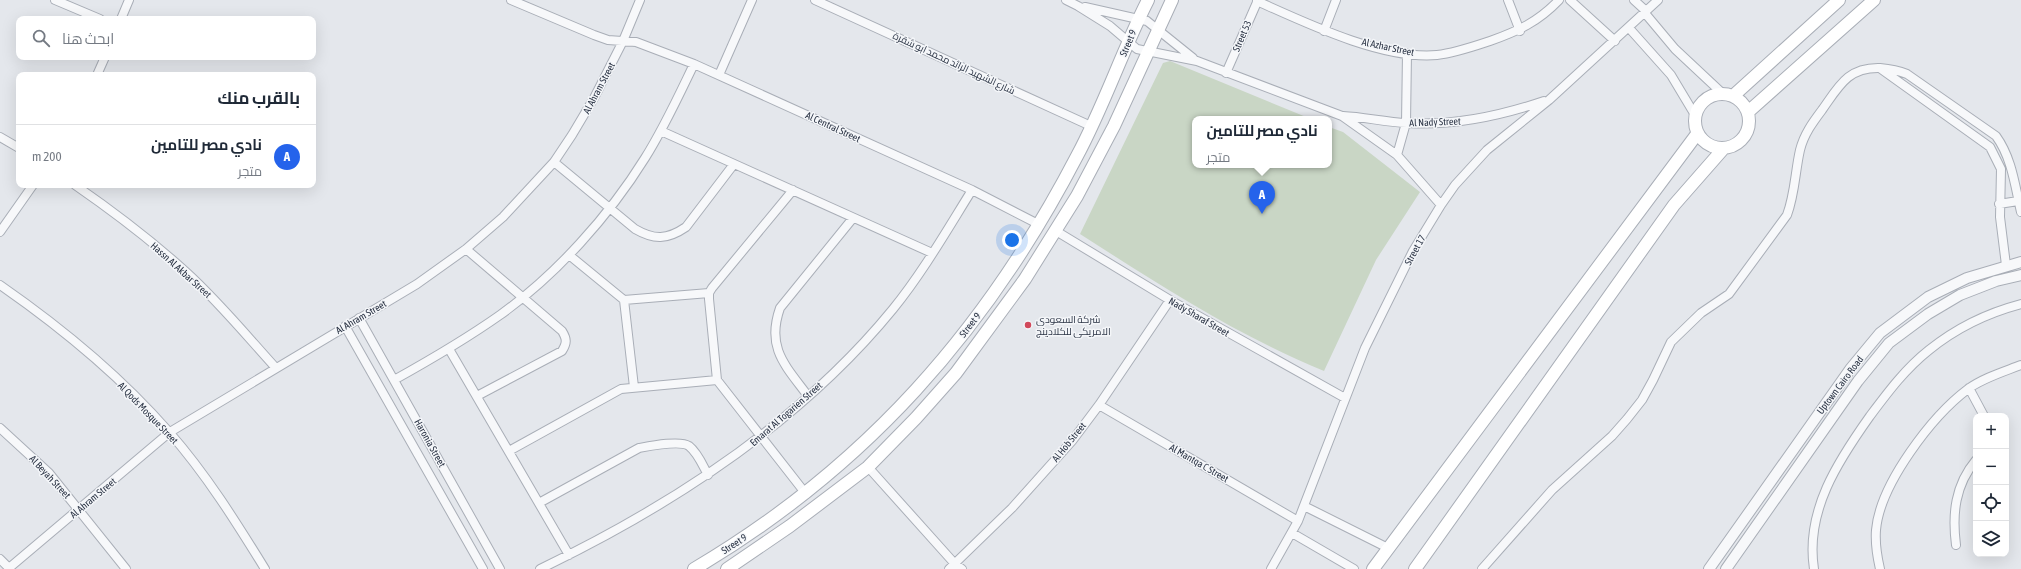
<!DOCTYPE html>
<html lang="ar">
<meta charset="utf-8">
<style>
body{margin:0;font-family:"Asap Condensed",Cairo,sans-serif;background:#f6f6f7;color:#1f2937;direction:rtl}
.controls{position:absolute;right:12px;bottom:12px;display:grid;overflow:hidden;border-radius:8px;box-shadow:0 4px 16px #0002}
.controls button{width:36px;height:36px;display:grid;place-items:center;padding:0;border:0;border-bottom:1px solid #e0e1e3;background:#fff;color:#1f2937;font:20px sans-serif}
.you{position:absolute;left:1012px;top:240px;width:14px;height:14px;margin:-10px;border:3px solid #fff;border-radius:50%;background:#1a73e8;box-shadow:0 0 0 6px #1a73e833}
.badge{display:grid;place-items:center;width:26px;height:26px;border-radius:50%;background:#2563eb;color:#fff;font-size:13px;font-weight:700}
.pin{position:absolute;translate:-50% -33px;filter:drop-shadow(0 1px 2px #0008)}
.pin::after{content:'';position:absolute;top:21px;width:14px;height:12px;background:inherit;clip-path:polygon(0 0,100% 0,50% 100%)}
.popup{position:absolute;left:1192px;top:116px;width:140px;height:52px;box-sizing:border-box;display:grid;place-content:center;border-radius:8px;background:#fff;filter:drop-shadow(0 1px 3px #0005);font-size:13px;white-space:nowrap;color:#747a83}
.popup b{font-size:15px;color:#1f2937}
.popup::after{content:'';position:absolute;left:50%;top:100%;margin-left:-8px;border:8px solid transparent;border-top-color:#fff}
.list{margin:0;padding:0;list-style:none}
h2{display:flex;justify-content:space-between;align-items:center;height:52px;margin:0;padding:0 16px;font-size:17px}
h2 small{font-size:13px;font-weight:400;color:#747a83}
.list li{display:grid;grid-template-columns:26px 1fr auto;gap:12px;align-items:center;box-sizing:border-box;height:64px;padding:0 16px;border-top:1px solid #e0e1e3}
.list b{display:block;font-size:15px;white-space:nowrap}
.list p{margin:0;font-size:13px;white-space:nowrap;color:#747a83}
.list em{font-size:13px;font-style:normal;color:#747a83}
.icon{flex:none;width:22px;height:22px;fill:none;stroke:currentColor;stroke-width:2;stroke-linecap:round;stroke-linejoin:round}
.map{position:relative;flex:none;width:2021px;height:569px;overflow:hidden;direction:ltr}
.search{position:absolute;background:#fff;box-shadow:0 4px 16px #0002;left:16px;top:16px;width:300px;height:44px;display:flex;align-items:center;gap:10px;box-sizing:border-box;padding:0 14px;border-radius:8px;color:#747a83;font-size:15px}
.panel{position:absolute;background:#fff;box-shadow:0 4px 16px #0002;left:16px;top:72px;width:300px;height:116px;border-radius:8px;direction:rtl}
.map>svg:first-child{display:block}
.green{fill:#c9d6c5}
.lines{fill:none;stroke-linecap:round;stroke-linejoin:round}
.minor-casing{stroke:#a9aeb7;stroke-width:10}
.tertiary-casing{stroke:#a9aeb7;stroke-width:12}
.secondary-casing{stroke:#a9aeb7;stroke-width:14}
.minor{stroke:#f7f8fa;stroke-width:8}
.tertiary{stroke:#f7f8fa;stroke-width:10}
.secondary{stroke:#fff;stroke-width:12}
.poi-dot{fill:#d1495b;stroke:#f4f6f9;stroke-width:1.5}
.labels{text-anchor:middle;dominant-baseline:central;stroke-width:3;stroke-linejoin:round;paint-order:stroke}
.street-label{font-size:10px;fill:#2b3445;stroke:#f4f6f9}
.poi-label{font-size:10px;fill:#2b3445;stroke:#f4f6f9;text-anchor:start}
</style>
<div class="map">
<svg width="2021" height="569" viewBox="0 0 2021 569">
<rect width="100%" height="100%" fill="#e4e7ec"/>
<path class="green" d="M1170 61 1311 119H1195V165H1329V127L1343 132 1420 192 1376 260 1324 371C1238 336 1158 284 1080 234L1163 63Z"/>
<g class="lines">
<defs>
<path id="minor" d="M55 0 100 19
M511 0 594 35 608 40 636 42 694 64 972 190 1040 225
M815 0 1093 127
M1066 0 1078 6 1110 26 1137 49 1197 61 1342 116 1397 155 1441 205
M1508 0 1520 31
M1570 0 1615 41
M1634 0 1646 11
M1257 1C1306 23 1383 60 1437 55 1455 53 1472 47 1490 41 1518 31 1538 22 1559 0
M1085 7 1147 21 1193 58
M1644 12 1675 49 1722 93
M121 19 129 0
M1629 28 1671 75 1695 115
M1324 31 1336 0
M1881 69 1990 147 2001 169 2000 217 2006 265
M1226 73 1258 0
M97 75 105 57
M719 75 752 0
M1343 116C1364 117 1385 122 1407 123 1453 126 1500 116 1544 101
M661 131 932 253
M0 137 19 148
M1397 155 1406 123 1407 53
M554 162 635 229C654 240 667 240 686 227L734 164
M75 185C114 212 151 240 186 272 218 301 246 335 275 367
M793 190 712 288 709 293V299L717 380 806 494
M1999 204 2018 201
M1056 231 1170 300 1345 398
M0 232 33 185
M466 249 562 331C567 339 567 343 562 351L477 396
M569 255 624 300 709 293
M0 285C59 326 122 378 169 432 206 474 236 522 265 569
M624 300 634 387
M359 318 500 569
M345 326 483 569
M449 349 569 555
M394 380C430 360 466 339 500 315 556 275 609 216 645 158 664 128 679 95 694 64
M1969 388 1984 416
M808 396C785 365 766 348 780 308L853 218
M1099 405 1298 521
M0 428 49 473 126 569
M509 451 621 389 717 380
M868 467 955 564 962 569
M539 503 639 448C650 446 680 440 689 446 698 453 703 466 708 475
M1304 506 1388 548
M1292 533 1354 569
M1956 545C1952 514 1955 485 1976 460
M0 559 10 569
M9 568 170 432 417 284 466 249 503 217 554 162 572 135 594 98 623 41 640 0
M540 569C671 506 800 423 893 309 923 272 947 230 972 190
M949 569 1012 508 1072 441 1099 405 1170 300
M1271 569 1298 521 1365 348 1413 251 1441 205 1455 185 1487 150 1549 100 1658 0
M1482 569 1552 490 1612 436 1627 419 1642 400 1653 380 1671 342 1701 313 1729 294 1787 215C1795 194 1795 172 1800 150 1804 134 1813 122 1822 110 1839 86 1848 67 1880 68 1891 69 1897 70 1907 74L1996 136C2012 158 2015 186 2021 212
M1814 569C1805 511 1838 461 1870 416 1888 392 1905 369 1929 350 1956 328 1987 313 2021 304
M1880 569C1877 556 1875 543 1876 530 1880 484 1932 416 1968 389 1983 378 2003 372 2021 365"/>
<path id="tertiary" d="M1709 569 1851 368 1880 333 1928 297 1967 278 2021 262
M1726 569 1858 381 1889 343 1928 314 1960 295 1996 281 2021 275"/>
<path id="secondary" d="M1695 121a27 27 0 1 1 54 0a27 27 0 1 1-54 0Z
M1733 96 1839 0
M1748 112 1874 0
M694 569C865 468 986 331 1077 156 1104 106 1122 51 1148 0
M727 569 790 526 868 467 916 418 956 373 1025 279 1077 196 1114 126 1172 0
M1373 569 1697 134
M1415 569 1674 205 1724 148"/>
</defs>
<use href="#minor" class="minor-casing"/>
<use href="#tertiary" class="tertiary-casing"/>
<use href="#secondary" class="secondary-casing"/>
<use href="#minor" class="minor"/>
<use href="#tertiary" class="tertiary"/>
<use href="#secondary" class="secondary"/>
</g>
<circle class="poi-dot" cx="1028" cy="325" r="4"/>
<g class="labels">
<g class="street-label">
<text transform="translate(1242 36) rotate(-67)">Street 53</text>
<text transform="translate(1128 43) rotate(-67)">Street 9</text>
<text transform="translate(1388 47) rotate(12)">Al Azhar Street</text>
<text transform="translate(954 63) rotate(25)">شارع الشهيد الرائد محمد ابو شقرة</text>
<text transform="translate(599 88) rotate(-62)">Al Ahram Street</text>
<text transform="translate(1435 122) rotate(-2)">Al Nady Street</text>
<text transform="translate(833 127) rotate(25)">Al Central Street</text>
<text transform="translate(1415 250) rotate(-61)">Street 17</text>
<text transform="translate(181 270) rotate(42)">Hassn Al Akbar Street</text>
<text transform="translate(361 317) rotate(-30)">Al Ahram Street</text>
<text transform="translate(1199 317) rotate(30)">Nady Sharaf Street</text>
<text transform="translate(970 325) rotate(-52)">Street 9</text>
<text transform="translate(1840 385) rotate(-53)">Uptown Cairo Road</text>
<text transform="translate(148 413) rotate(46)">Al Qods Mosque Street</text>
<text transform="translate(786 414) rotate(-41)">Emarat Al Togarien Street</text>
<text transform="translate(1069 442) rotate(-51)">Al Hob Street</text>
<text transform="translate(430 443) rotate(61)">Haronia Street</text>
<text transform="translate(1199 463) rotate(30)">Al Mantqa C Street</text>
<text transform="translate(50 477) rotate(47)">Al Beyah Street</text>
<text transform="translate(93 498) rotate(-40)">Al Ahram Street</text>
<text transform="translate(734 544) rotate(-33)">Street 9</text>
</g>
<g class="poi-label">
<text x="1036" y="319">شركة السعودى<tspan x="1036" dy="12">الامريكى للكلادينج</tspan></text>
</g>
</g>
</svg>
<div class="controls">
<button>+</button>
<button>−</button>
<button><svg class="icon" aria-label="locate" viewBox="0 0 24 24"><circle cx="12" cy="12" r="6"/><path d="M12 2v4M12 18v4M2 12h4M18 12h4"/></svg></button>
<button><svg class="icon" aria-label="layers" viewBox="0 0 24 24"><path d="M12 4l9 5-9 5-9-5zM3 14l9 5 9-5"/></svg></button>
</div>
<div class="you"></div>
<div class="pin badge" style="left:1262px;top:214px">A</div>
<div class="popup"><b>نادي مصر للتامين</b>متجر</div>
<div class="search"><svg class="icon" aria-label="search" viewBox="0 0 24 24"><circle cx="10" cy="10" r="6"/><path d="M15 15l6 6"/></svg>ابحث هنا</div>
<section class="panel">
<h2>بالقرب منك<small></small></h2>
<ul class="list">
<li><span class="badge">A</span><div><b>نادي مصر للتامين</b><p>متجر</p></div><em>200 m</em></li>
</ul>
</section>
</div>
